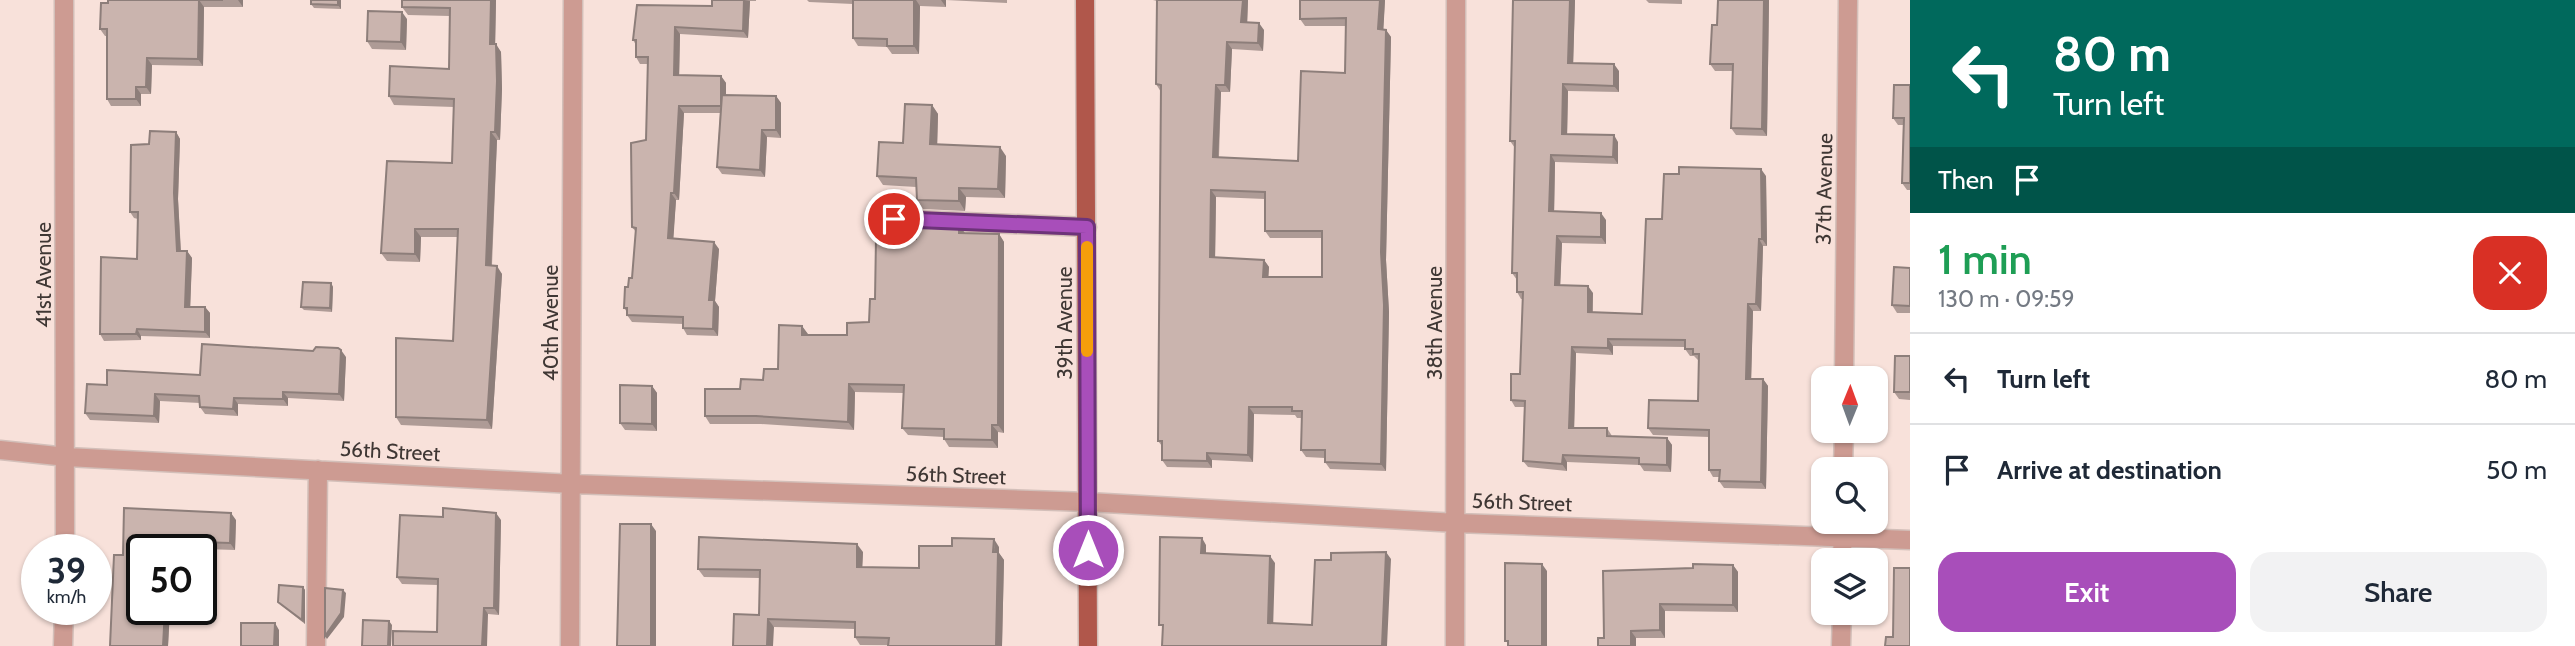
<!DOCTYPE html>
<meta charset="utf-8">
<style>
:root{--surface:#fff;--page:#f2f2f3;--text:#1f2937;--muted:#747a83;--line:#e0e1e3;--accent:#a84eba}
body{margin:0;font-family:Cabin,sans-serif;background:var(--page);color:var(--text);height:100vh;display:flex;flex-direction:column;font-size:26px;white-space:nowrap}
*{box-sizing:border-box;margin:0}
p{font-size:23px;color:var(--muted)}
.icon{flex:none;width:38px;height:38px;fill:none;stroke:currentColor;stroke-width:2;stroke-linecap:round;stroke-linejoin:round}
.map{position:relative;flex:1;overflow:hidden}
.side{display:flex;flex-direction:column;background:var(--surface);width:665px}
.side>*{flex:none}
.top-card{background:#00695c;color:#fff;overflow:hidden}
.needle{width:46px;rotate:1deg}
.fabs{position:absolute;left:1811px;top:366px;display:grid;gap:14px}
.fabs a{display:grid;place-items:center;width:77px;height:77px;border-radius:14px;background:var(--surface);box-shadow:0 2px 5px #0004;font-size:35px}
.speed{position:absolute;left:21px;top:534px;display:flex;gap:14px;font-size:35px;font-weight:700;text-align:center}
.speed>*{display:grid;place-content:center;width:91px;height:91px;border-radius:50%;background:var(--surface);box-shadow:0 2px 5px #0004;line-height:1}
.speed small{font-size:18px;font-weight:400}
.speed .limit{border:4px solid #111;border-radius:10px;background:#fff;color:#111}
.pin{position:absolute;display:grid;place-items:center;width:60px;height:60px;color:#fff;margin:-30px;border:4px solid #fff;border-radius:50%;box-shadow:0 2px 7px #0007}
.me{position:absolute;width:77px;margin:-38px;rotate:0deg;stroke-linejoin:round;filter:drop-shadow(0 0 5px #0008)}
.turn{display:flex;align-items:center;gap:24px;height:147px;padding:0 28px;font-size:32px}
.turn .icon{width:91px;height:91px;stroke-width:2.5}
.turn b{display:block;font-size:49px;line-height:60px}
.then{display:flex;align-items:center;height:66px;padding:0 28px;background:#0003;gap:14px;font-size:26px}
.round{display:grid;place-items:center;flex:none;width:74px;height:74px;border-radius:21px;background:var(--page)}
.overview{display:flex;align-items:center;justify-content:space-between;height:119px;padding:0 28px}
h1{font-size:42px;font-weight:600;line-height:52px;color:#1e9e55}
.cta{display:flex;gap:14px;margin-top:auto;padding:14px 28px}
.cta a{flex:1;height:80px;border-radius:21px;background:var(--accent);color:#fff;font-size:28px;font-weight:600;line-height:80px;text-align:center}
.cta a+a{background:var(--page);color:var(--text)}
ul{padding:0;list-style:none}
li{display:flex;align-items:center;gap:21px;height:91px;padding:0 28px;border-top:2px solid var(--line)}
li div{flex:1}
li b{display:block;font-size:26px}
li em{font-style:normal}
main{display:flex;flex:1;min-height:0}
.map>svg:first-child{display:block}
</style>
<main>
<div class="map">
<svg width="1910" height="646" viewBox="0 0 1910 646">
<rect width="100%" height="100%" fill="#f8e1da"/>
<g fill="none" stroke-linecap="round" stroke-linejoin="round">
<g stroke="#d3bfb9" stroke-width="21">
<path id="minor" d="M64,0L65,550
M894,219L1087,227
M1844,378L1848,0
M0,450L67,457L573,484L1088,502L1457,523L1910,540
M1843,469L1844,430
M1842,560L1843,522
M63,646L64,609
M316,646L318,470
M570,646L573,0
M1455,646L1456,0
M1841,646L1842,612"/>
</g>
<g stroke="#d3bfb9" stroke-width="21">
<path id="major" d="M1085,0L1088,646"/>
</g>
<use href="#minor" stroke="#cd9b92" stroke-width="18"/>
<use href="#major" stroke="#b0574b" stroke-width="18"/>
</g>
<path fill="#ae9b96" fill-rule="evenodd" d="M108,0H243V7H204L203,66L152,65L151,94H141V106H111L107,99V36H105L100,29Z
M311,0H341V9L314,8L311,4Z
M496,0L495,44L501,52L502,89L500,140H497L492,265L502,274L492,429L401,425L396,417L453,341L458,237H421L420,262L387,261L381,253L452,163L454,107L394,105L389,96L449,69L450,16L408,15L402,7Z
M712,0H756V1H750L748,38L680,34L679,75L721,76L726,83V95L776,96L781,103V138L767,137L765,177L722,174L717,167L720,113H684L679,200H676L673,238L719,249L715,301L719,307L718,336L687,335L683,328V324L632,322L627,315V312L624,308L628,287L632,278L636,232L632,227L646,140L648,64H640L636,57V45L633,40L712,6Z
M807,0H1007V3L946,0V7L920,6L919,54H892L887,47L858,46L853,38V4L809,2Z
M1153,0H1248L1247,22L1264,30L1263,51L1232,49L1230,92H1221L1219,157L1298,161L1345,73L1346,26H1305L1300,19L1385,0L1383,30H1386L1391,37L1386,260L1389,312L1386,471L1330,469L1325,462V458L1306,457L1301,450L1302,418H1297L1295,415L1254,414L1253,462L1212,460V468L1167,467L1162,460V446L1158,441L1161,92L1156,84L1157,1ZM1216,197L1265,199V231L1270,238H1322V277H1268L1269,267L1264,260L1215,257Z
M1513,0H1575L1573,63L1619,71V92L1568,91L1567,134L1618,142V164L1555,162L1554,211L1606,220V244L1562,243L1560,285L1593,293V312L1642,314L1662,219L1766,176L1767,246H1763L1761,311H1753L1751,379H1763L1768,386L1766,489L1724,488L1719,481L1720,477H1713L1709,470V437L1653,435L1648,428L1698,401L1699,361L1694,356H1690L1685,349V347L1613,346V355L1576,353L1574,428H1607L1612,436L1667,438L1672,445L1671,472L1644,471L1640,465L1567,462V471L1528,467L1523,461L1524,407H1515L1511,400L1520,374L1523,299H1521L1517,292V280L1512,273L1515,148L1510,141Z
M1646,0H1682V4L1649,3Z
M1718,0H1769L1767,136L1736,135L1731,128L1733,71H1715L1710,64L1717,25Z
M407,19L406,50L372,49L367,41Z
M1910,85V190H1907L1902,183L1903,125H1898L1893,118Z
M932,105L938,114L937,144L1006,156L1005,198L966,197L965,211L923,209L917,200L916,187L883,185L877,176L903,143Z
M176,132L180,139L178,199L181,251H187L192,258L190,307H205L210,313V338L141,336V340L104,341L100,334L137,259L138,219L134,218L130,212L149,144Z
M965,233L999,234L1004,242V433L998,432V448L949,447L944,439V437L908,435L902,428L903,393L855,392L854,430L761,424H710L705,416L740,389L763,380L778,369L802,326L808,335H847L869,322L875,299L916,239Z
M1910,268V313H1897L1892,305Z
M331,283L333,287L332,312L304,310L301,307Z
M1910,356V400L1899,399L1894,392Z
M346,357L344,401L288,398V406L238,404V416L205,414L200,407V403L160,401L159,423L90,420L85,413L107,385Z
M652,386L657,393V431L625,430L620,423Z
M236,520L235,550L174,548V550H142V609H170L168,646H110L123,555Z
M501,520L499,615L488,614L438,585L402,584L397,577Z
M999,547V553L1004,560L1002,646L860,645L855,637V629L774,627L759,615L760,578L704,577L698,569L863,552L862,567L919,568Z
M1733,565L1738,572V612L1665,611V638H1636V646H1598L1693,568Z
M303,587L305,590V624L281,605L278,602Z"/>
<path fill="#8d7e7a" d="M199,0L204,7L203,66L198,59Z
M238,0H243V7Z
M338,0H341V9L338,5Z
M491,0H496L495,52L490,44Z
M744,0L750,1L748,38L743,31Z
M914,0H916L920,6L919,54L914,46Z
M941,0H946V7Z
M1243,0H1248L1247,29L1241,22Z
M1380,0H1385L1383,37L1378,29Z
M1570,0H1575L1573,70L1568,63Z
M1764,0H1769L1767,136L1762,129Z
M402,12L407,19L406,50L401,42Z
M1259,23L1264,30L1263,51L1258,43Z
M675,27L680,34L679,82L674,75Z
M1386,30L1391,37L1386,260L1389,312L1386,471L1381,464V252Z
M1227,42L1232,49L1230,92L1225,85Z
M496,44L501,52L502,89L500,140L495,132Z
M147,58L152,65L151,94L146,87Z
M1614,64L1619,71V92L1614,86Z
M721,76L726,83V113L721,106Z
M1563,84L1568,91L1567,140L1562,134Z
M1216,85L1221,92L1218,164L1213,157Z
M136,87L141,94V106L136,99Z
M776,96L781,103V138L776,130Z
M932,105L938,114L937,153L930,144Z
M679,106L684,113L679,200L674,193Z
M762,130L767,137L765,177L760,170Z
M176,132L180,139L178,199L181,257L177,251L174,193Z
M491,132L497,140L491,273L486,265Z
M1614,135L1618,142V164L1613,157Z
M1000,147L1006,156L1005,198L998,189Z
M1551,155L1555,162L1554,218L1549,211Z
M1761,169L1766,176L1767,246L1762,239Z
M959,188L966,197L965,211L959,201Z
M1211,190L1216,197L1215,264L1210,257Z
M671,193L676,200L673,245L668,238Z
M1601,213L1606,220V244L1601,237Z
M959,225L965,233H959Z
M415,229L421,237L420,262L415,254Z
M999,234L1004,242V433L998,425Z
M1557,236L1562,243L1560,292L1555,285Z
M1759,239L1763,246L1761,311L1756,304Z
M714,242L719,249L715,301L719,307L718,336L713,329L709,300Z
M187,251L192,258L190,314L185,307Z
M1264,260L1269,267L1268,284L1263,277Z
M497,266L502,274L492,429L487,420Z
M331,283L333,287L332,312L330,308Z
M1588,286L1593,293L1592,318L1588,312Z
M1748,304L1753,311L1751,386L1746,379Z
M205,307L210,313V338L205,332Z
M802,326L808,334V343L802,335Z
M137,329L141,336V340L136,334Z
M1608,339L1613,346V355L1608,348Z
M1572,347L1576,353L1574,434L1569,428Z
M341,350L346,357L344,401L339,394Z
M1763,379L1768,386L1766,489L1761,482Z
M849,384L855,392L854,430L848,422Z
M652,386L657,393V431L652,424Z
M283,392L288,398V406L283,399Z
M155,394L160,401L159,423L154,416Z
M234,398L238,404V416L233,409Z
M1249,407L1254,414L1253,462L1248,455Z
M992,425L998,432V448L992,440Z
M1667,438L1672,445L1671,472L1667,465Z
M1207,453L1212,460V468L1207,461Z
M1563,455L1567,462V471L1562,464Z
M231,513L236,520L235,550L230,543Z
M496,513L501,520L499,615L494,608Z
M651,524L656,531V646H651Z
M1202,538L1206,545V560L1201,553Z
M994,539L999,547V553L1004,560L1002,646H996Z
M169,541L174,548V550H169Z
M857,544L863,552L862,575L857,567Z
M1386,552L1391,559L1387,646H1382Z
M1270,556L1275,563L1273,630L1268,623Z
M1542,564L1547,571V646H1542Z
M1733,565L1738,572V612L1733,605Z
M303,587L305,590V624L302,620Z
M343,590L346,593L344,617L327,639L325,636Z
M1660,604L1665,611V638L1660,630Z
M484,608L488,614L487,646H482Z
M165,609H170L168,646H163Z
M768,619L774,627L773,646H767Z
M389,621L392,625L391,646H388Z
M275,623L279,630V646H274Z
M1631,631L1636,638V646H1631Z"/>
<path fill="#cab4ae" stroke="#8d7e7a" stroke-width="2" fill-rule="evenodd" d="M108,0H223H199L198,59L147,58L146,87H136V99H107V29H100L101,3H108Z
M311,0H338V5L311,4Z
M402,0H491L490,44H496L497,81L495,132H491L486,265L497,266L487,420L396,417V338L453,341L458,229H415V254L381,253L387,161L452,163L454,99L389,96L390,66L449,69L450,8L402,7Z
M712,0H744L743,31L675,27L674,75L721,76V106H679L674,193H671L668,238L714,242L709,300H714L713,329L683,328V317L627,315V308H624L625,287H628L629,278H632L636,228L632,227L631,143L646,140L648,57H636V40H633L637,5L712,6Z
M853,0H914V46H887V39L853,38Z
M1157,0H1243L1241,22L1259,23L1258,43L1227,42L1225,85H1216L1213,157L1298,161L1301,71L1345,73L1346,18L1300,19V0H1380L1378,29L1386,30L1381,252L1384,305L1381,464L1325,462V450H1301L1302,411H1292V407H1249L1248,455L1207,453V461L1162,460V441H1158L1161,85L1156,84ZM1211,190L1265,192V231H1322V277H1263L1264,260L1210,257Z
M1513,0H1570L1568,63L1614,64V86L1563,84L1562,134L1614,135L1613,157L1551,155L1549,211L1601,213V237L1557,236L1555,285L1588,286V312L1642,314L1646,219H1662L1664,174H1679V167L1761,169L1762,239H1759L1756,304H1748L1746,379H1763L1761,482L1719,481L1720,470H1709V430L1648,428L1649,400L1698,401L1699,354H1693V349H1685V340L1608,339V348L1572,347L1569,428H1607V436L1667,438V465L1639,464V458L1563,455L1562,464L1523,461L1525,401L1511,400V374H1520L1523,292H1517V273H1512L1515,141H1510Z
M1718,0H1764L1762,129L1731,128L1733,64H1710L1712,25H1717Z
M368,11L402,12L401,42L367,41Z
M1894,85H1910V183H1902L1904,118H1893Z
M722,95L776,96V130H762L760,170L717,167Z
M905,104L932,105L930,144L1000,147L998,189L959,188V201L917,200L916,178L877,176L879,142L903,143Z
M150,131L176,132L174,193L177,251H187L185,307H205V332L137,329L136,334H100L101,257L137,259L138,212H130L131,145L149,144Z
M917,224L959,225V233L999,234L998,425H992V440L944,439V429L902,428L904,385L849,384L848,422L756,416H705V389H740L741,379L763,380L764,369H778L779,325L802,326V335H847V323L869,322L870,299H875L876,238L916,239Z
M1894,267L1910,268V306L1892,305Z
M303,282L331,283L330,308L301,307Z
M202,344L313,351L316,347L338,348L341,350L339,394L283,392V399L234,398L233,409L200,407L199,396L155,394L154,416L85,413L87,384L107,385V370L200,375Z
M1895,356H1910V392H1894Z
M620,385L652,386V424L620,423Z
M124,508L231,513L230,543L169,541V550H142V609H165L163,646H110L114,555H123Z
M443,508L496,513L494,608H484L482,646H393V631L437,632L438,579L397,577L400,515L443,517Z
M620,524H651V646H617Z
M699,537L857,544V567L919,568V546H952V538L994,539L993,552H998L996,646H888L889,638L855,637V622L768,619L767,646H733L734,614L759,615L760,570L698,569Z
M1160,537L1202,538L1201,553L1270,556L1268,623L1312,625L1315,560H1331V553L1386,552L1382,646H1162L1163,625H1159Z
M1505,563L1542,564V646H1508V641H1505Z
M1693,564L1733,565V605L1660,604V630L1631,631V646H1598V638H1604L1603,571L1693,568Z
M1894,568H1910V646H1885L1886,637H1893Z
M279,585L303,587L302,620L278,602Z
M325,588L343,590L341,613L325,636Z
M363,620L389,621L388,646H362Z
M241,623H275L274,646H241Z"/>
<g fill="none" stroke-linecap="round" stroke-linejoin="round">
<g stroke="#6d3379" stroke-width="18">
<path id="route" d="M894,219L1087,227L1088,550"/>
</g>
<use href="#route" stroke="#a84eba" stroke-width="12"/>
<path stroke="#f59e0b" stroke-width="12" d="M1087,247V351"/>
</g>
<g text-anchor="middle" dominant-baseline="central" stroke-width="5" stroke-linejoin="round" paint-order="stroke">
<g font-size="21" fill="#3f3734" stroke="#f8e1da">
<text transform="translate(1824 189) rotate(-89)">37th Avenue</text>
<text transform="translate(43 275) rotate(-90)">41st Avenue</text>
<text transform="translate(550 323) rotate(-90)">40th Avenue</text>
<text transform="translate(1064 323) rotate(-90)">39th Avenue</text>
<text transform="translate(1434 323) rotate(-90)">38th Avenue</text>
<text transform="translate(390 451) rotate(3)">56th Street</text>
<text transform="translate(956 475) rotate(2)">56th Street</text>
<text transform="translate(1522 502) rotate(2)">56th Street</text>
</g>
</g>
</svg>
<div class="fabs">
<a><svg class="needle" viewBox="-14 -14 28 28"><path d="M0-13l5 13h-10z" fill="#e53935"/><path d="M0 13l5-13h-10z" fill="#747a83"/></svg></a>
<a><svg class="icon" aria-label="search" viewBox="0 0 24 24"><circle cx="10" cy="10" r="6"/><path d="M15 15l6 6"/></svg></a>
<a><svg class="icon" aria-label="layers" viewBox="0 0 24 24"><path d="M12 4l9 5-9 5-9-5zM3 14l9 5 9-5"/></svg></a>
</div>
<div class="speed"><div>39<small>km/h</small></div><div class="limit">50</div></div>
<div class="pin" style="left:894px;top:219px;background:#d93025"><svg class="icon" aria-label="arrive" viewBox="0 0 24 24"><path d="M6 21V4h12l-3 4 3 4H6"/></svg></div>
<svg class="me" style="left:1088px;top:550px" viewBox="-20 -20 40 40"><circle r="17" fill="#a84eba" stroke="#fff" stroke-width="3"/><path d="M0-11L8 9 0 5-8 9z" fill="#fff"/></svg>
</div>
<section class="side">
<div class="top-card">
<div class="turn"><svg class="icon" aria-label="left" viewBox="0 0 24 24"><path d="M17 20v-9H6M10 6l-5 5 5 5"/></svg><div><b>80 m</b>Turn left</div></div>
<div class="then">Then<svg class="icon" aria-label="arrive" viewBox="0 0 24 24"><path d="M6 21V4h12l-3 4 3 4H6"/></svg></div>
</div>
<div class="overview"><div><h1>1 min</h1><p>130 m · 09:59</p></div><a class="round" style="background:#d93025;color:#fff"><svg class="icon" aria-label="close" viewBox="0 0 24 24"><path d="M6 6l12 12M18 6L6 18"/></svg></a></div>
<ul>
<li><svg class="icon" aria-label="left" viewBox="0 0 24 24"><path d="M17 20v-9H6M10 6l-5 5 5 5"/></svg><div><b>Turn left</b></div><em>80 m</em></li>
<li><svg class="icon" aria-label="arrive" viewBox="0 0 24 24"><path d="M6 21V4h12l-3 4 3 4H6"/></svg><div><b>Arrive at destination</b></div><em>50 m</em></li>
</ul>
<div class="cta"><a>Exit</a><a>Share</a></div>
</section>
</main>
